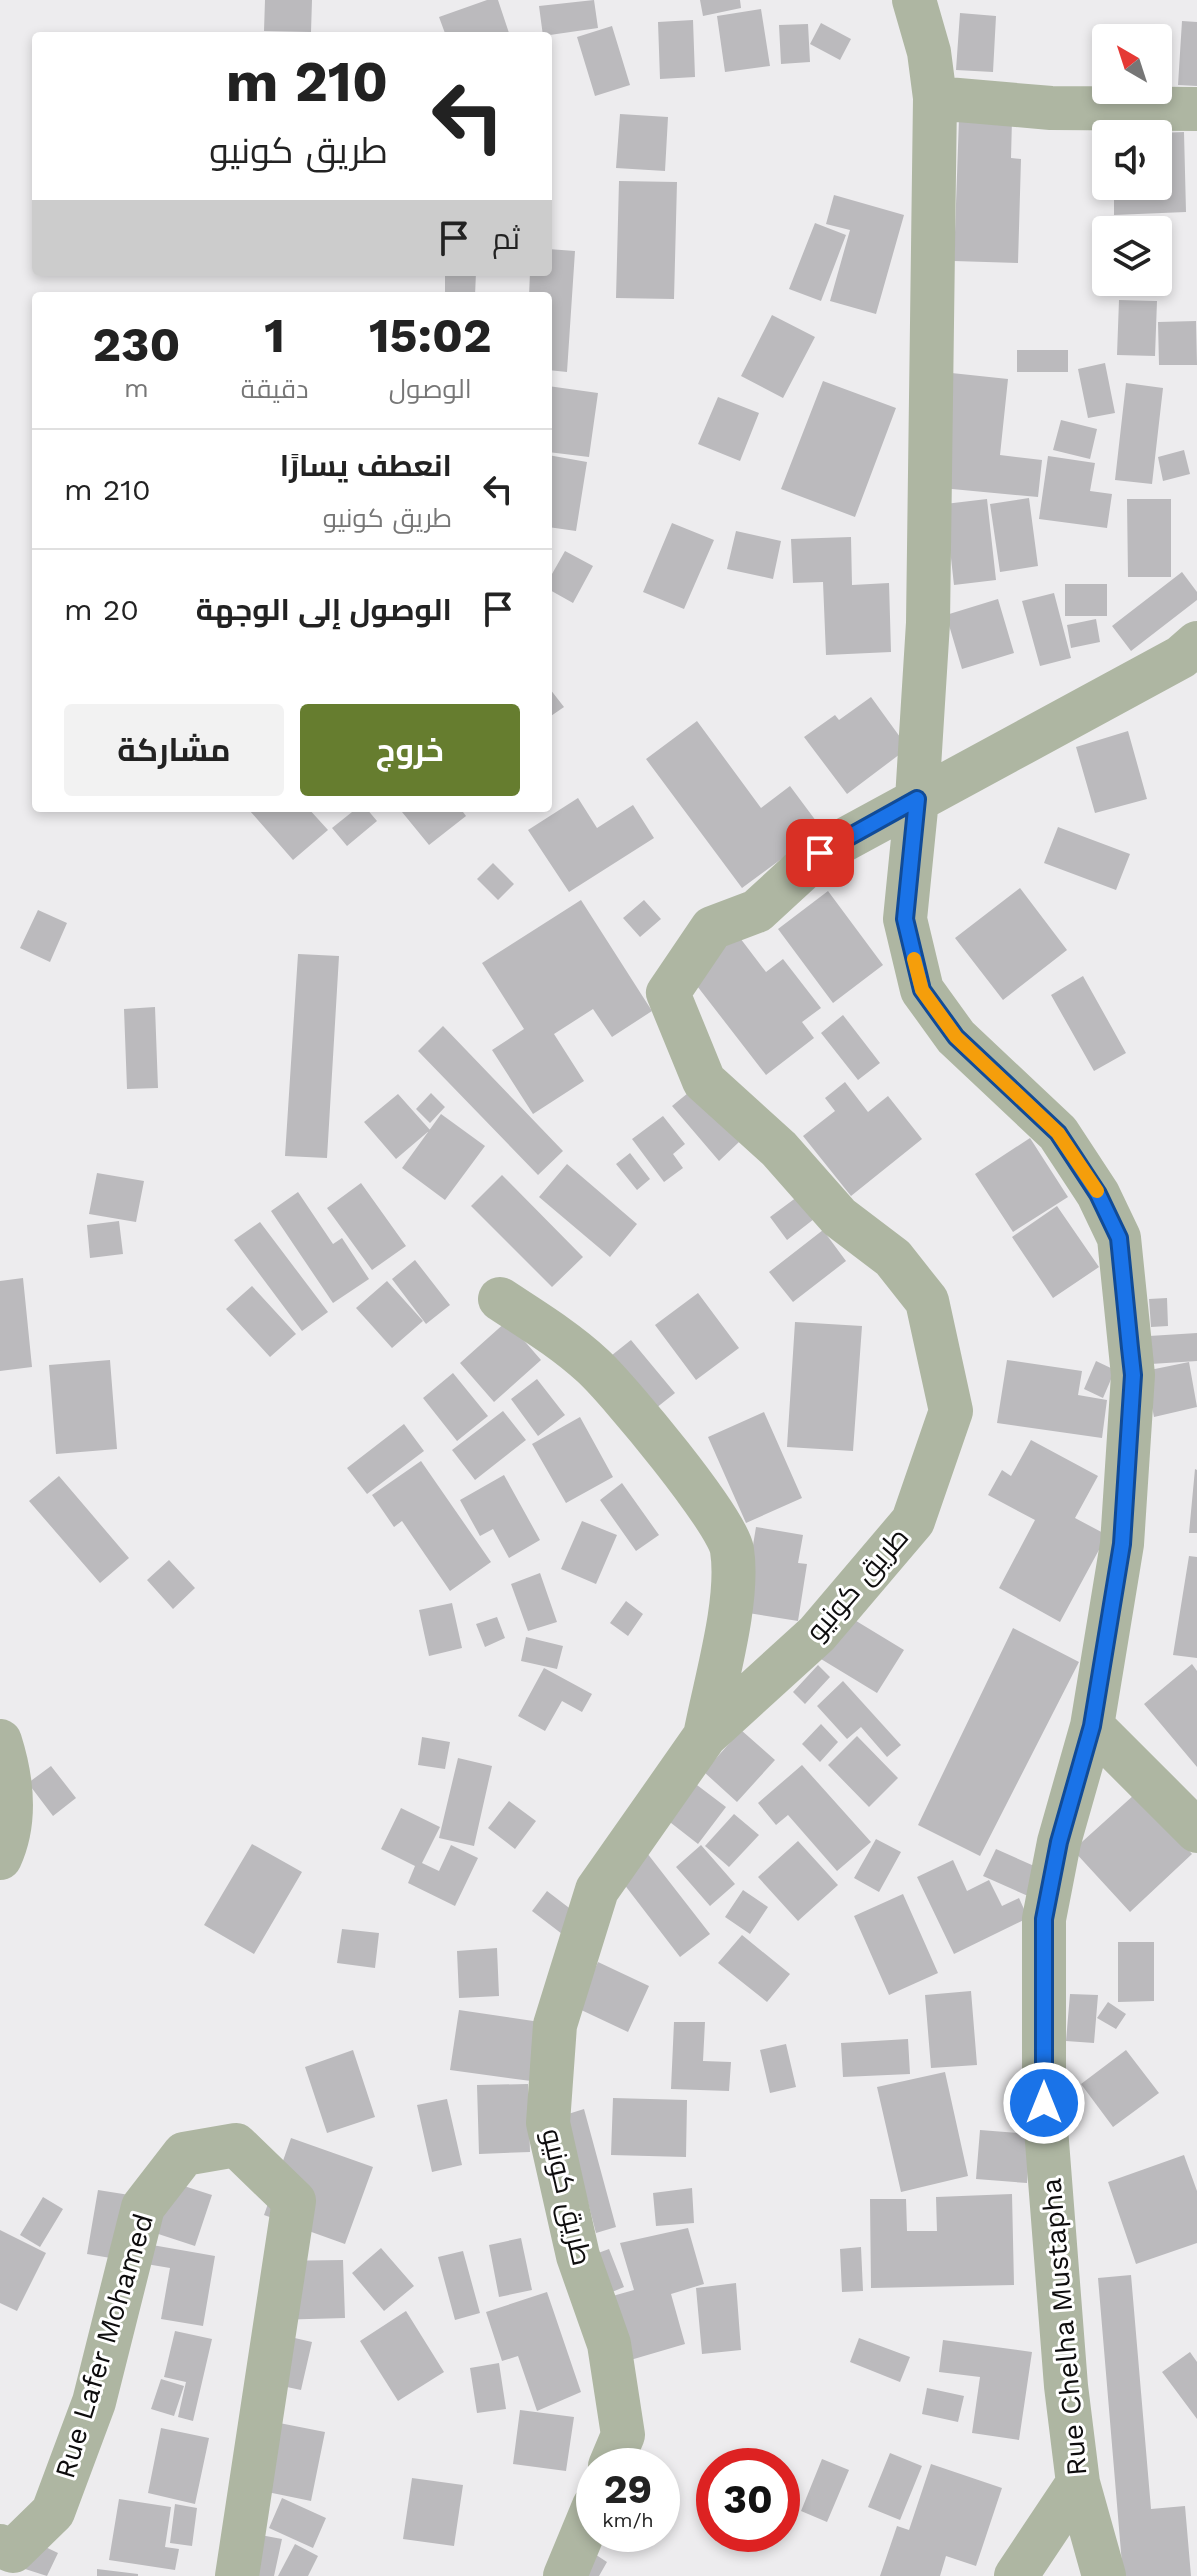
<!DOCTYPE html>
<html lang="ar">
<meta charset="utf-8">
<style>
:root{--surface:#fff;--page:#f2f2f2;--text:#222;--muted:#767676;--line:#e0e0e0;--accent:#667d2f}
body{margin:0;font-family:"Work Sans",Cairo,sans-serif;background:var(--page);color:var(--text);direction:rtl;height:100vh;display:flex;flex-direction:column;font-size:30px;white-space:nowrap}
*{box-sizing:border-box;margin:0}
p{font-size:26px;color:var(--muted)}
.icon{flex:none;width:44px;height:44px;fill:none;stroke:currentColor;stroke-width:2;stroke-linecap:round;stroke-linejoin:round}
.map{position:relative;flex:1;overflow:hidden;direction:ltr}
.details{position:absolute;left:32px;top:292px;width:520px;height:520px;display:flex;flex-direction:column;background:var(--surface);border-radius:8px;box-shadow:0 4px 12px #0003;direction:rtl}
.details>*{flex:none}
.banner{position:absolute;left:32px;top:32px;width:520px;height:244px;border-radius:8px;box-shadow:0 4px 12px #0003;direction:rtl;background:#fff;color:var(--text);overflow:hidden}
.needle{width:52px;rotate:321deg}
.tools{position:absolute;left:1092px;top:24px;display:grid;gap:16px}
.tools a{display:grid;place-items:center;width:80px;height:80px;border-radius:8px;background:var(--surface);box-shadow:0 4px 12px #0003;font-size:40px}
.speed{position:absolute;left:576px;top:2448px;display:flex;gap:16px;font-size:40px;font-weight:700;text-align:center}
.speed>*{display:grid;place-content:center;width:104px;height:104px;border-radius:50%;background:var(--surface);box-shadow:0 4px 12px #0003;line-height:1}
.speed small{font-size:20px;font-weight:400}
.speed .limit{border:12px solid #d22;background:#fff;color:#111}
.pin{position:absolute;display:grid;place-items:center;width:68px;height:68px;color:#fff;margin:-34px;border-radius:16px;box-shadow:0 4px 12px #0006}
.me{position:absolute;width:88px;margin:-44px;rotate:0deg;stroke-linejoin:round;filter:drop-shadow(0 0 6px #0008)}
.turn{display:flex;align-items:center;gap:28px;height:168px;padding:0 32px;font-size:36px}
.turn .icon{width:104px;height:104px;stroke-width:2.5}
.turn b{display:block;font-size:56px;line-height:68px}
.then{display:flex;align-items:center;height:76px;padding:0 32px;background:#0003;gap:16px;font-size:30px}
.eta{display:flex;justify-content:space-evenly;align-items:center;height:136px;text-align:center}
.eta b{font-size:48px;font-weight:700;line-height:56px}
.button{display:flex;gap:16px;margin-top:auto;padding:16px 32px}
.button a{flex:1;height:92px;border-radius:8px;background:var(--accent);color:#fff;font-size:32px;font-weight:700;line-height:92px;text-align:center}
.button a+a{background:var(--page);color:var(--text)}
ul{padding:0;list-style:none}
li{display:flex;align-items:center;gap:24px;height:120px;padding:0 32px;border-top:2px solid var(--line)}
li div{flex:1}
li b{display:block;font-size:30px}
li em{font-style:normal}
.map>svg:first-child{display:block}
</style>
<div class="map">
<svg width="1197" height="2576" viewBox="0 0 1197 2576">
<rect width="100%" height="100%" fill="#edecee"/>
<path fill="#bbbabd" d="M265,0H312L311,32L264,31Z
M487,0H498L510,36H446L439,17Z
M594,0L598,28L543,36L539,6Z
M700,0H740L741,8L703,16Z
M761,9L770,66L725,72L717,16Z
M960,13L996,16L993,72L956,70Z
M693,20L695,77L660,79L658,22Z
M1182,21L1197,22V86L1178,85Z
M821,23L851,39L840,60L810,44Z
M808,24L810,62L781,64L779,25Z
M612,26L630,85L595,96L577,37Z
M620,114L668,117L665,171L616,168Z
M959,118L1012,119L1011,158L1021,159L1018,263L954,261Z
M1184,132L1186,212L1114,215V186H1158V133Z
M1096,135H1106V178H1097Z
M619,181L677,182L674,299L616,298Z
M834,195L904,215L876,314L830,301L850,230L826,224Z
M815,223L846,235L821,301L789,289Z
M548,249L575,251L567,372L548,370V296H529L530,272H548Z
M445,272H476L475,296H445Z
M1119,300L1157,301L1155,356L1117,355Z
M772,315L815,337L783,398L741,376Z
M1196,321L1197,365H1159L1158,322Z
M1017,350H1068V372H1017Z
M1105,363L1115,413L1088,418L1078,369Z
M942,372L1008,379L1000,455L1042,460L1038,497L931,487Z
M823,381L896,408L855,517L781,489Z
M1126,383L1163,388L1152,484L1115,480Z
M548,386L598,393L589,457L548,452Z
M718,397L759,413L740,461L698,444Z
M1061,420L1097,429L1090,459L1053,450Z
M1184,450L1190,474L1163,481L1158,457Z
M548,455L587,462L576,531L548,527Z
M1048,456L1095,463L1090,491L1112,494L1107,528L1039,519Z
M1029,498L1038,566L1000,572L990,504Z
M987,499L996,580L954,585L945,504Z
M1127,499H1171V577H1128Z
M672,523L714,540L684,609L643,592Z
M736,531L781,541L773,579L727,569Z
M851,537L852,585L889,583L891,652L826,655L823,582L793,583L791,539Z
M565,551L593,566L573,603L548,589V581Z
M1182,572L1197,592V600L1131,651L1112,626Z
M1065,584H1107V616H1065Z
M1054,593L1071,658L1040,666L1022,601Z
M998,599L1014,653L962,669L946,615Z
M1096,619L1100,642L1071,648L1067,625Z
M550,689L564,707L548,718V690Z
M871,697L908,748L847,794L804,737L835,715L839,720Z
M697,721L761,808L790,786L822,829L742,888L646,759Z
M1128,731L1147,799L1095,813L1076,747Z
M578,798L597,828L633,805L654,838L569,892L528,830Z
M253,808H308L328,830L293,860L250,811Z
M357,808H366L377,821L347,846L332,828Z
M407,808H460L466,816L429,845L402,812Z
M1058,827L1130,854L1116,890L1044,863Z
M493,863L514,884L498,900L477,879Z
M1020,888L1067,950L1003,1000L955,938Z
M828,891L883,965L833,1003L778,929Z
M581,900L652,1011L612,1037L593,1009L554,1034L584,1081L533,1114L492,1050L524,1029L482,963Z
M644,900L661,919L640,937L623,918Z
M38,910L67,923L50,962L20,948Z
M737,934L766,972L783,959L821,1008L802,1022L814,1038L766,1075L687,973Z
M298,954L339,956L327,1158L285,1156Z
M1083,976L1126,1053L1094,1071L1051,995Z
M155,1007L158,1088L127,1089L124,1009Z
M843,1015L880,1063L858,1080L821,1033Z
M443,1026L563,1151L538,1175L418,1051Z
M845,1082L868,1112L888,1096L922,1139L851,1196L803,1136L835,1111L825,1098Z
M693,1089L739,1142L719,1161L672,1106Z
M431,1093L445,1107L430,1123L416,1109Z
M398,1094L430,1130L396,1159L364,1122Z
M441,1114L485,1146L445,1200L402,1168Z
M663,1116L685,1144L673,1154L683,1168L664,1182L632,1139Z
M1030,1138L1068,1197L1013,1232L975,1174Z
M630,1153L650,1179L637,1190L616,1164Z
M567,1164L637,1224L610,1257L539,1197Z
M97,1173L144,1181L136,1222L89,1214Z
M502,1175L583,1257L552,1287L471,1206Z
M361,1183L406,1246L372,1270L327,1208Z
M298,1192L333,1244L342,1238L369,1279L333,1303L271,1211Z
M797,1197L814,1219L787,1240L770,1217Z
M1057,1206L1099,1267L1053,1298L1012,1237Z
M119,1221L123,1254L90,1258L87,1225Z
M260,1222L328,1312L302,1331L234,1240Z
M823,1230L846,1261L793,1302L769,1272Z
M415,1260L450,1305L426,1324L392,1279Z
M23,1278L32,1367L0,1371V1281Z
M387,1281L423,1321L392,1348L356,1308Z
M252,1286L296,1334L270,1357L226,1309Z
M698,1293L739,1348L696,1380L655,1325Z
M1167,1298L1168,1326L1151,1327L1149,1299Z
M507,1321L541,1360L494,1402L460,1363Z
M795,1322L862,1326L853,1451L787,1447Z
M1197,1333V1361L1151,1364L1149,1336Z
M631,1340L675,1393L646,1416L602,1363Z
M110,1360L117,1449L56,1454L49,1365Z
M1007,1360L1082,1371L1078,1395L1107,1400L1102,1438L997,1423Z
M1096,1361L1115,1370L1103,1398L1084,1389Z
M1189,1362L1197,1407L1154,1417L1145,1371Z
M453,1373L488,1416L457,1441L423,1398Z
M537,1379L565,1415L538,1436L511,1399Z
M503,1411L526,1440L475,1480L452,1450Z
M764,1412L802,1498L746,1523L708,1437Z
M580,1417L613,1477L566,1503L532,1444Z
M404,1424L424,1451L367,1494L347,1468Z
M1031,1440L1098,1476L1075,1518L1107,1535L1060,1622L999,1588L1035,1520L988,1495L1002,1470L1011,1476Z
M421,1461L491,1562L450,1591L402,1521L394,1527L372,1495Z
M1195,1469L1197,1470V1533H1189Z
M504,1475L540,1540L509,1558L493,1529L480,1536L460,1500Z
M59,1476L129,1558L100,1583L29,1501Z
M622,1483L659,1535L636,1551L600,1500Z
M582,1521L617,1535L596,1584L561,1569Z
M756,1527L803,1535L798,1563L807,1564L798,1621L742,1612Z
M1189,1556L1197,1557V1658L1173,1655Z
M169,1560L195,1588L173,1609L147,1580Z
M540,1573L557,1622L528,1631L511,1584Z
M626,1601L643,1614L628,1636L610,1623Z
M452,1603L462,1648L429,1656L419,1610Z
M848,1616L904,1650L877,1693L821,1659Z
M497,1617L505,1638L485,1647L476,1624Z
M1013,1628L1079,1662L980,1856L918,1825Z
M526,1637L563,1646L557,1669L521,1661Z
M1192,1664L1197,1671V1767L1144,1704Z
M818,1665L830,1677L805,1704L793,1692Z
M544,1668L592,1694L582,1712L562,1701L545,1731L518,1716Z
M843,1681L901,1745L887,1757L861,1727L847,1739L817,1706Z
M821,1724L838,1742L820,1762L802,1744Z
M741,1730L775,1760L737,1802L704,1772Z
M857,1736L898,1778L869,1807L828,1765Z
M422,1737L450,1742L445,1769L418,1765Z
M458,1758L492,1766L474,1846L439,1838Z
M802,1765L871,1842L837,1871L788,1815L776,1825L758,1803Z
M51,1766L76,1798L53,1816L28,1783Z
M693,1782L726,1807L698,1844L666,1819Z
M1145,1785L1179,1839L1192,1854L1130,1912L1073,1850Z
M509,1801L536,1821L515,1849L488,1828Z
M401,1808L440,1827L422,1863L439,1871L451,1845L478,1858L455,1906L408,1883L415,1866L381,1849Z
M734,1814L759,1835L729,1867L705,1846Z
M876,1839L901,1852L879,1892L854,1878Z
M798,1841L838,1885L798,1921L758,1877Z
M252,1844L302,1872L254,1954L204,1925Z
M701,1845L735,1884L710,1906L676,1867Z
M996,1849L1041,1869L1028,1896L983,1876Z
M647,1853L710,1934L680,1957L617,1875Z
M953,1860L967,1891L989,1880L1002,1906L1019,1898L1028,1918L954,1954L917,1877Z
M743,1890L768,1907L750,1934L725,1917Z
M547,1891L581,1917L566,1937L532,1911Z
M903,1894L938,1973L889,1995L854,1916Z
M342,1929L379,1933L375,1968L337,1963Z
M742,1935L790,1974L767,2002L718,1963Z
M1118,1942H1154V2001L1118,2002Z
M497,1948L499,1996L459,1998L457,1951Z
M598,1962L649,1986L628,2032L577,2008Z
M971,1991L977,2065L931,2068L925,1995Z
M1070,1994L1098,1995L1094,2043L1066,2041Z
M1108,2002L1126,2014L1116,2029L1097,2018Z
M459,2010L540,2022L531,2081L450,2070Z
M674,2022H705L703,2061L731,2062L729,2091L671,2089Z
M908,2039L910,2074L843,2077L841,2043Z
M786,2044L796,2087L770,2093L760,2050Z
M353,2050L375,2117L327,2133L305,2067Z
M1126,2050L1159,2093L1113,2127L1081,2084Z
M945,2072L968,2176L901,2192L877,2087Z
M528,2084L530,2152L479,2154L477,2085Z
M613,2098L687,2100L686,2157L611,2155Z
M447,2099L462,2165L432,2172L417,2105Z
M584,2109L616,2227L596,2233L565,2115Z
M980,2130L1031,2134L1027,2183L976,2179Z
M291,2138L373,2167L345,2244L264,2215Z
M1184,2155L1197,2191V2243L1136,2264L1108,2182Z
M156,2177L212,2195L195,2246L140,2228Z
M692,2188L694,2223L656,2226L653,2193Z
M98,2190L142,2197L135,2242L215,2256L203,2326L161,2319L170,2268L87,2254Z
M1012,2194L1014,2285L871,2288L870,2199H906L907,2231H937L936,2197Z
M43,2197L63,2209L40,2247L20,2235Z
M688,2228L704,2284L671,2294L685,2344L627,2361L609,2297L634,2290L620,2243Z
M0,2230L46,2253L17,2311L0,2303Z
M521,2238L532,2290L499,2297L489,2245Z
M861,2247L863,2291L842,2292L840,2249Z
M381,2248L414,2286L384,2311L352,2273Z
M609,2249L624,2287L605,2295L590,2256Z
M463,2251L480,2313L455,2320L438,2257Z
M343,2260L345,2318L273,2320L271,2261Z
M1131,2275L1151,2509L1185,2506L1191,2576H1123L1098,2278Z
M736,2283L741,2350L702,2354L696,2288Z
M547,2292L581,2392L537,2411L518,2356L502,2361L486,2312Z
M406,2311L444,2372L398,2401L360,2341Z
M260,2330L312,2342L301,2390L249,2379Z
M175,2331L212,2339L193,2421L178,2417L186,2382L164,2377Z
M859,2338L910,2357L900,2382L850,2362Z
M943,2340L1032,2352L1019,2440L972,2433L980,2377L939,2372Z
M1190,2352L1197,2362V2419L1162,2372Z
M499,2363L506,2409L477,2413L470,2368Z
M161,2379L184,2386L174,2416L151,2409Z
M927,2388L964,2396L958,2422L922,2414Z
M520,2410L574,2417L566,2471L513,2464Z
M254,2418L325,2432L311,2501L239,2486Z
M161,2428L209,2438L195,2504L148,2493Z
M890,2453L922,2466L900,2520L868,2507Z
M822,2459L849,2470L827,2522L801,2511Z
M931,2464L1002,2488L976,2566L946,2556L940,2576H880L897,2526L909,2530Z
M412,2478L463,2485L454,2546L403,2539Z
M282,2498L326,2518L313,2548L269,2528Z
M119,2499L171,2507L165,2547L179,2549L175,2570L109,2560Z
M175,2504L197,2508L192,2546L170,2543Z
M255,2534L282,2539L274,2576H246Z
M35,2542L58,2553L47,2576L22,2568Z
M295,2544L318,2556L308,2576H278Z
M587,2549L607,2562L599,2576H570Z
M97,2569L138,2574V2576H97Z"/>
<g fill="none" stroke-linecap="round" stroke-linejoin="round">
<path stroke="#aeb6a2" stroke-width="44" d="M914,0L929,52L935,98L928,623L917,799L905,919L922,990L956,1037L1058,1133L1098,1194L1119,1238L1133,1375L1122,1544L1092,1726L1059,1842L1044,1919V2103L1066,2386L1078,2483L1104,2576
M935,98L1051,108L1197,109
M500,1299C532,1320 565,1340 593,1366C619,1390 728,1521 732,1550C740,1601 715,1683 705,1736
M1092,1726L1197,1831
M0,1741C12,1779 17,1821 0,1858
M610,2466L623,2435L609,2344L578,2256L548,2123L555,2025L597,1890L705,1736L817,1634L913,1521L951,1411L927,1301L893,1258L839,1217L779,1149L704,1081L668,993L712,928L757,911L820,853L1181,657L1197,643
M0,2546L13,2551L53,2512L94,2402L143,2207L184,2154L236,2145L294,2201L237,2576
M565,2576L594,2506
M1016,2576L1078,2483"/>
</g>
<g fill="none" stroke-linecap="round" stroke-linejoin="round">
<g stroke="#114b97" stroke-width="20">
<path id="route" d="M820,853L917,799L905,919L922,990L956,1037L1058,1133L1098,1194L1119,1238L1130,1348L1133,1375L1122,1544L1092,1726L1059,1842L1044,1919V2103"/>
</g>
<use href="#route" stroke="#1a73e8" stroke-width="14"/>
<path stroke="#f59e0b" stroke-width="14" d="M914,959L922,990L956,1037L1058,1133L1097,1191"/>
</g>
<g text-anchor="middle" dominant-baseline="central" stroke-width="6" stroke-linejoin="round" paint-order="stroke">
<g font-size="28" fill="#0e0d0e" stroke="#fff">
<text transform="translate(857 1584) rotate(-49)">طريق كونيو</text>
<text transform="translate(567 2197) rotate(77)">طريق كونيو</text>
<text transform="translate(1064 2327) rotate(-95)">Rue Chelha Mustapha</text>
<text transform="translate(104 2346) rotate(-73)">Rue Lafer Mohamed</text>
</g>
</g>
</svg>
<div class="tools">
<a><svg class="needle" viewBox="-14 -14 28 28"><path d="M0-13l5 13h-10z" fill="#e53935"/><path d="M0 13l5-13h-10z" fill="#767676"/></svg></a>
<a><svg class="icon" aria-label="sound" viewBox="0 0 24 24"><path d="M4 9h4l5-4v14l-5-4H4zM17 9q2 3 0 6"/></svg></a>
<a><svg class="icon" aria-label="layers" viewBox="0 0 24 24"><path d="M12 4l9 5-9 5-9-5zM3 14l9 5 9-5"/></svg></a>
</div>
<div class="speed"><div>29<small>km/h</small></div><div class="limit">30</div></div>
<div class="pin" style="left:820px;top:853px;background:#d93025"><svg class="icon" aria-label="arrive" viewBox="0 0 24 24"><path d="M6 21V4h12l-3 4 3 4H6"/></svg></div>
<svg class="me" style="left:1044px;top:2103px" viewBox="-20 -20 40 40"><circle r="17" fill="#1a73e8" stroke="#fff" stroke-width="3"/><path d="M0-11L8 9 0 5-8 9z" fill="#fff"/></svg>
<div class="banner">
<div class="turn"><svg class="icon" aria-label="left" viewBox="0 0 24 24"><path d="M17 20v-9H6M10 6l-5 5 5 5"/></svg><div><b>210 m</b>طريق كونيو</div></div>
<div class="then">ثم<svg class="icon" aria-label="arrive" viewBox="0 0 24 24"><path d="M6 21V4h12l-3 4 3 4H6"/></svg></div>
</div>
<section class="details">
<div class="eta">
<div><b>15:02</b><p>الوصول</p></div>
<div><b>1</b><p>دقيقة</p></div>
<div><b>230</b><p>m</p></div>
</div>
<ul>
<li><svg class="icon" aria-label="left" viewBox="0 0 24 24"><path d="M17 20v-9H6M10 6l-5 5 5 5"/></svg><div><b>انعطف يسارًا</b><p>طريق كونيو</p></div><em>210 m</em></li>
<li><svg class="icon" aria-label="arrive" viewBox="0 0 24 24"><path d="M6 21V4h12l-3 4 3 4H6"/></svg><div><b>الوصول إلى الوجهة</b></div><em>20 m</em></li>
</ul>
<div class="button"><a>خروج</a><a>مشاركة</a></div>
</section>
</div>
